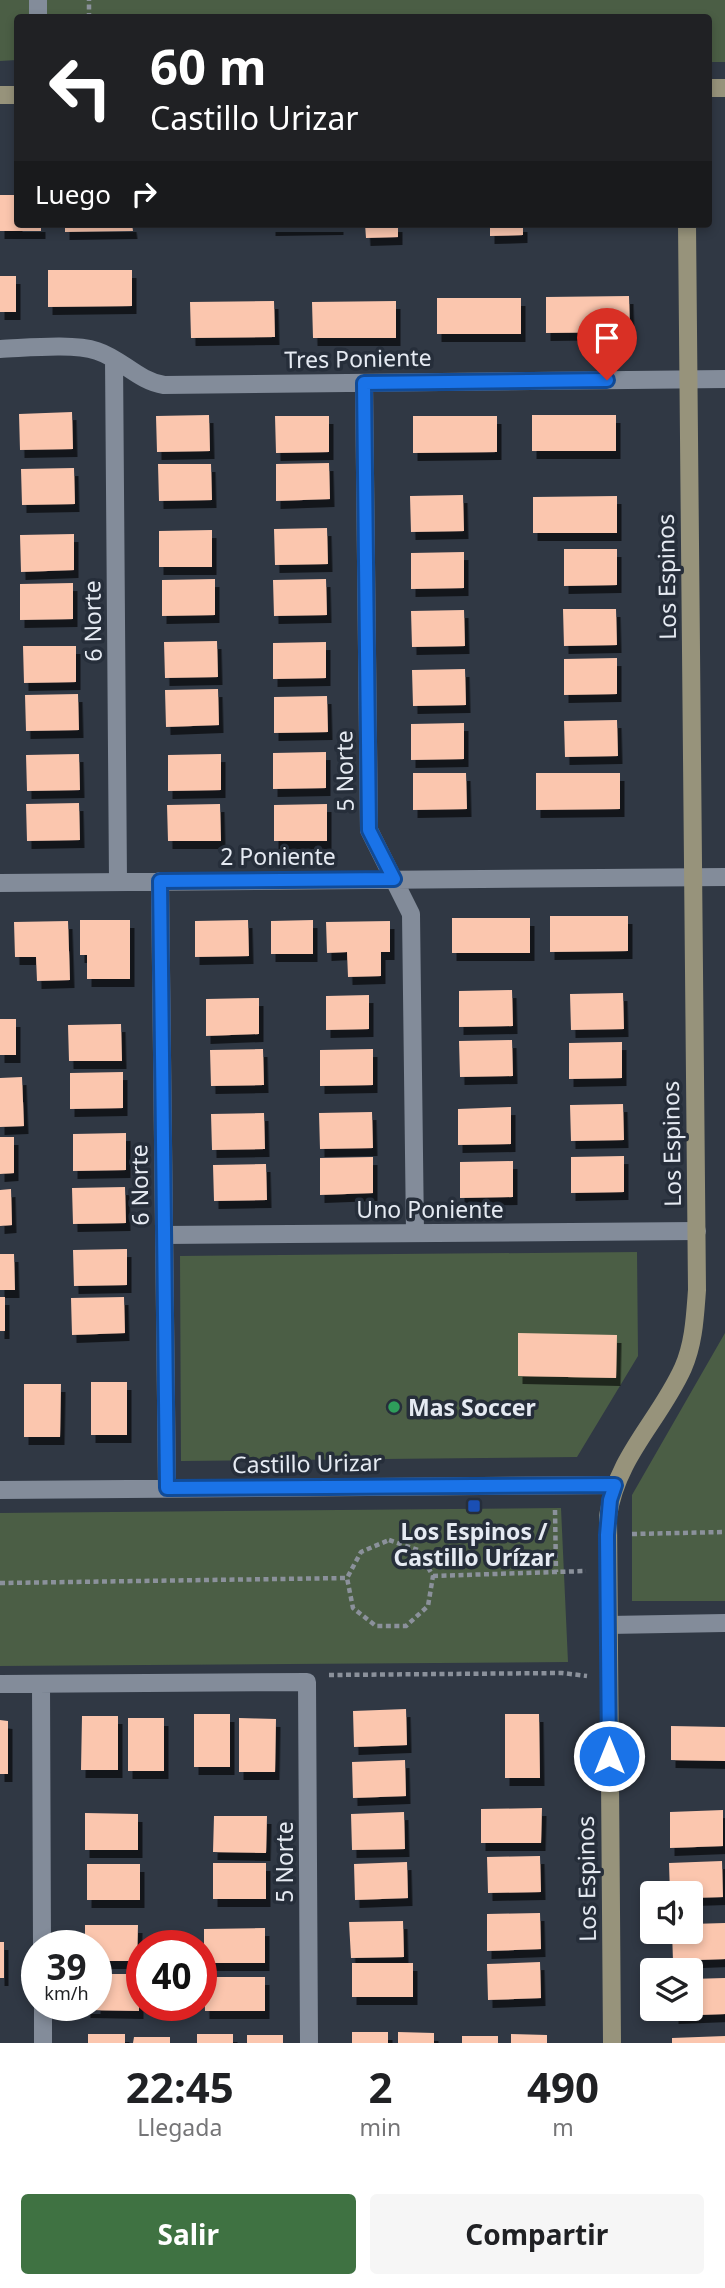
<!DOCTYPE html>
<html lang="es">
<meta charset="utf-8">
<style>
:root{--surface:#fff;--page:#f6f6f6;--text:#202124;--muted:#757577;--accent:#3f7242}
body{margin:0;font-family:"Noto Sans",sans-serif;background:var(--page);color:var(--text);height:100vh;display:flex;flex-direction:column;font-size:26px;white-space:nowrap}
*{box-sizing:border-box;margin:0}
p{font-size:23px;color:var(--muted)}
.icon{flex:none;width:38px;height:38px;fill:none;stroke:currentColor;stroke-width:2;stroke-linecap:round;stroke-linejoin:round}
.map{position:relative;height:2043px;overflow:hidden}
.details{display:flex;flex-direction:column;background:var(--surface);flex:1}
.details>*{flex:none}
.guide{position:absolute;left:14px;top:14px;width:698px;height:214px;border-radius:7px;box-shadow:0 4px 10px #0003;background:#202124;color:#fff;overflow:hidden}
.tools{position:absolute;left:640px;top:1881px;display:grid;gap:14px}
.tools a{display:grid;place-items:center;width:63px;height:63px;border-radius:7px;background:var(--surface);box-shadow:0 4px 10px #0003;font-size:35px}
.speed{position:absolute;left:21px;top:1930px;display:flex;gap:14px;font-size:35px;font-weight:700;text-align:center}
.speed>*{display:grid;place-content:center;width:91px;height:91px;border-radius:50%;background:var(--surface);box-shadow:0 4px 10px #0003;line-height:1}
.speed small{font-size:18px;font-weight:400}
.speed .limit{border:10px solid #d22;background:#fff;color:#111}
.pin{position:absolute;display:grid;place-items:center;width:60px;height:60px;color:#fff;margin:-72px -30px;border-radius:50% 50% 50% 0;rotate:-45deg;box-shadow:0 0 7px #0007}
.pin .icon{rotate:45deg}
.me{position:absolute;width:77px;margin:-38px;rotate:0deg;stroke-linejoin:round;filter:drop-shadow(0 0 5px #0008)}
.turn{display:flex;align-items:center;gap:24px;height:147px;padding:0 21px;font-size:32px}
.turn .icon{width:91px;height:91px;stroke-width:2.5}
.turn b{display:block;font-size:49px;line-height:60px}
.then{display:flex;align-items:center;height:66px;padding:0 21px;background:#0003;gap:14px;font-size:26px}
.eta{display:flex;justify-content:space-evenly;align-items:center;height:119px;text-align:center}
.eta b{font-size:42px;font-weight:700;line-height:49px}
.action{display:flex;gap:14px;margin-top:auto;padding:14px 21px}
.action a{flex:1;height:80px;border-radius:7px;background:var(--accent);color:#fff;font-size:28px;font-weight:700;line-height:80px;text-align:center}
.action a+a{background:var(--page);color:var(--text)}
.map>svg:first-child{display:block}
</style>
<div class="map">
<svg width="725" height="2043" viewBox="0 0 725 2043">
<defs>
<filter id="shadow"><feDropShadow dx="4.5" dy="8" stdDeviation="0" flood-color="#0009"/></filter>
</defs>
<rect width="100%" height="100%" fill="#303844"/>
<path fill="#4b5e45" d="M0,0H725V62H709V18H18L17,60L0,61Z
M637,1252L638,1356L577,1457L181,1461L180,1256Z
M725,1333V1601H632V1495Z
M561,1508L568,1662L0,1666V1513Z"/>
<path fill="#fbc6ae" filter="url(#shadow)" d="M0,195H18V224H41V231H0Z
M65,224H132L133,231L65,232Z
M271,224H339V227L271,228Z
M365,224H398V237L366,238Z
M490,224H523V235L490,236Z
M48,270H132V306L48,307Z
M0,276H16V312H0Z
M629,296L630,332L546,333V297Z
M437,298H521V334H437Z
M274,301L275,337L191,338L190,302Z
M396,301V338H313L312,302Z
M72,412L73,449L20,450L19,414Z
M209,415L210,451L157,452L156,416Z
M532,415H616V451H532Z
M275,416H329V452L276,453Z
M413,416H497V452L413,453Z
M329,463L330,499L276,501V464Z
M158,464H211L212,500L159,501Z
M74,468L75,504L22,505L21,469Z
M463,495L464,531L411,532L410,496Z
M617,496V533H533V497Z
M327,528L328,564L275,565L274,529Z
M212,530V567H159V531Z
M74,534V570L21,572L20,535Z
M564,549H617V585L564,586Z
M464,552V588L411,589V553Z
M215,579V615L162,616V580Z
M326,579L327,615L274,616L273,580Z
M73,583V619L20,620V584Z
M563,609H616L617,645L564,646Z
M464,610L465,646L412,647L411,611Z
M217,641L218,677L165,678L164,642Z
M326,642V678L273,679V643Z
M23,646H76V682L24,683Z
M617,658V694L564,695V659Z
M465,669L466,705L413,706L412,670Z
M218,689L219,725L166,727L165,690Z
M78,694L79,730L26,731L25,695Z
M327,696L328,732L274,733V697Z
M617,720L618,756L565,757L564,721Z
M464,723V759L411,760V724Z
M326,752V788L273,789V753Z
M79,754L80,790L27,791L26,755Z
M221,754V790L168,791V755Z
M413,773H466L467,809L413,810Z
M536,773H620V809L536,810Z
M79,803L80,840L27,841L26,804Z
M220,804L221,841H168L167,805Z
M327,804V841H274V805Z
M550,916H628V951L550,952Z
M452,918H530V953H452Z
M80,920H130V979H87V955H80Z
M248,920L249,956L195,957V921Z
M313,920V954H271V921Z
M68,921L70,980L37,981L36,957H15L14,922Z
M390,921V952H381V976L348,977L347,952L327,953L326,922Z
M512,990L513,1026L459,1027V991Z
M623,993L624,1029L571,1030L570,994Z
M369,995V1029L326,1030V996Z
M259,998V1034L206,1036V999Z
M0,1019H16V1055H0Z
M121,1024L122,1061H69L68,1025Z
M512,1040L513,1076L460,1077L459,1041Z
M622,1042V1078L569,1079V1043Z
M263,1049L264,1085L211,1086L210,1050Z
M373,1049V1085L320,1086V1050Z
M123,1072V1108L70,1109V1073Z
M22,1077L24,1126L0,1127V1078Z
M623,1104L624,1140L571,1141L570,1105Z
M511,1107V1144L458,1145V1109Z
M372,1112L373,1148L320,1149L319,1113Z
M264,1113L265,1149L212,1150L211,1114Z
M126,1133V1170L73,1171V1134Z
M0,1137H14V1173L0,1174Z
M624,1156V1192L571,1193V1157Z
M373,1157V1193L320,1195V1158Z
M513,1161V1197L460,1198V1162Z
M266,1164L267,1200L214,1201L213,1165Z
M125,1187L126,1223L73,1224L72,1188Z
M11,1189L12,1225L0,1226V1190Z
M127,1249V1285L74,1286L73,1250Z
M0,1254H14L15,1290H0Z
M0,1297H5V1331H0Z
M124,1297L125,1333L72,1335L71,1298Z
M518,1333L617,1335L616,1378L518,1376Z
M91,1382H127V1435H91Z
M24,1384H61L60,1437H24Z
M406,1709L407,1745L354,1747L353,1711Z
M194,1714H230V1767H194Z
M505,1714H539L540,1778H505Z
M82,1716H118V1770H81Z
M128,1718H164V1771H128Z
M239,1718L276,1719L275,1772H239Z
M0,1720L8,1721V1774H0Z
M671,1726L725,1727V1761L671,1760Z
M405,1760L406,1796L353,1798L352,1762Z
M542,1808L541,1843H481V1809Z
M723,1810V1846L670,1848V1812Z
M404,1812L405,1849L352,1850L351,1814Z
M85,1813L138,1814V1850H85Z
M214,1816H267L266,1853L213,1852Z
M540,1856L541,1892L488,1893L487,1857Z
M722,1861L723,1897L691,1898V1894H670L669,1863Z
M407,1862L408,1898L355,1900L354,1864Z
M213,1863H266V1899H213Z
M87,1864H140V1900H87Z
M540,1913L541,1949L487,1951V1914Z
M403,1921L404,1957L351,1958L349,1922Z
M725,1923V1959L673,1961L672,1932H691V1924Z
M85,1925H138L137,1961H96V1946H85Z
M265,1928V1963H204V1929Z
M0,1942H4V1978H0Z
M540,1962L541,1998L488,2000L487,1964Z
M352,1963H413V1997H352Z
M96,1974H139V2011L86,2010V2006H96Z
M204,1977H265V2011H205Z
M725,1978V2014L674,2016V2009H691V1979Z
M352,2032H388V2043H352Z
M398,2032L434,2033V2043H398Z
M88,2034H125V2043H88Z
M197,2034H233V2043H197Z
M511,2034L547,2035V2043H511Z
M247,2035H283V2043H247Z
M462,2036H498V2043H462Z
M725,2036V2043H672V2038Z
M134,2037H170V2043H133Z"/>
<g fill="none" stroke-linecap="round" stroke-linejoin="round">
<path stroke="#8b919b" stroke-width="4.5" stroke-dasharray="5 3.5" stroke-linecap="butt" d="M89,18V0
M555,1510L556,1572
M632,1534L725,1532
M389,1540L418,1550L433,1576L428,1606L406,1626H376L353,1608L347,1578L361,1552Z
M433,1576L586,1571
M0,1583L347,1578
M329,1675L562,1673L587,1676"/>
<path stroke="#838c9a" stroke-width="18" d="M38,18V0
M0,349C27,348 73,343 97,351C122,359 138,381 164,385L725,379
M114,359L118,881
M364,383L369,830L411,914L415,1233
M160,881L167,1488
M0,883L725,877
M164,1235L697,1231
M0,1490L615,1485
M608,1625L725,1623
M0,1684L307,1682L309,2043
M41,1684L42,1946
M43,2006V2043"/>
<path stroke="#97937b" stroke-width="18" d="M709,88H725
M0,95H18
M612,2043L608,1516C617,1456 659,1421 683,1368C694,1343 695,1316 697,1290L687,224"/>
</g>
<g fill="none" stroke-linecap="round" stroke-linejoin="round">
<g stroke="#114b97" stroke-width="18">
<path id="route" d="M607,380L364,383L369,830L394,879L160,881L167,1488L615,1485L610,1500L607,1535L609,1756"/>
</g>
<use href="#route" stroke="#1a73e8" stroke-width="12"/>
</g>
<circle fill="#2e9e5b" stroke="#262e3a" stroke-width="2.5" cx="394" cy="1407" r="7"/>
<rect fill="#1a4fb4" stroke="#262e3a" stroke-width="2.5" x="467" y="1499" width="14" height="14" rx="3.5"/>
<g text-anchor="middle" dominant-baseline="central" stroke-width="7" stroke-linejoin="round" paint-order="stroke">
<g font-size="23" fill="#e5eaf2" stroke="#262e3a">
<text transform="translate(358 358) rotate(-1)">Tres Poniente</text>
<text transform="translate(666 577) rotate(-91)">Los Espinos</text>
<text transform="translate(92 621) rotate(-91)">6 Norte</text>
<text transform="translate(344 771) rotate(-91)">5 Norte</text>
<text x="278" y="856">2 Poniente</text>
<text transform="translate(671 1144) rotate(-91)">Los Espinos</text>
<text transform="translate(139 1185) rotate(-91)">6 Norte</text>
<text x="430" y="1209">Uno Poniente</text>
<text transform="translate(307 1463) rotate(-1)">Castillo Urizar</text>
<text transform="translate(284 1862) rotate(-90)">5 Norte</text>
<text transform="translate(586 1879) rotate(-91)">Los Espinos</text>
</g>
<g font-size="23" font-weight="bold" fill="#e5eaf2" stroke="#262e3a" text-anchor="start">
<text x="408" y="1407">Mas Soccer</text>
<text x="474" y="1531" text-anchor="middle">Los Espinos /<tspan x="474" dy="26">Castillo Urízar</tspan></text>
</g>
</g>
</svg>
<div class="tools">
<a><svg class="icon" aria-label="sound" viewBox="0 0 24 24"><path d="M4 9h4l5-4v14l-5-4H4zM17 9q2 3 0 6"/></svg></a>
<a><svg class="icon" aria-label="layers" viewBox="0 0 24 24"><path d="M12 4l9 5-9 5-9-5zM3 14l9 5 9-5"/></svg></a>
</div>
<div class="speed"><div>39<small>km/h</small></div><div class="limit">40</div></div>
<div class="pin" style="left:607px;top:380px;background:#d93025"><svg class="icon" aria-label="arrive" viewBox="0 0 24 24"><path d="M6 21V4h12l-3 4 3 4H6"/></svg></div>
<svg class="me" style="left:609px;top:1756px" viewBox="-20 -20 40 40"><circle r="17" fill="#1a73e8" stroke="#fff" stroke-width="3"/><path d="M0-11L8 9 0 5-8 9z" fill="#fff"/></svg>
<div class="guide">
<div class="turn"><svg class="icon" aria-label="left" viewBox="0 0 24 24"><path d="M17 20v-9H6M10 6l-5 5 5 5"/></svg><div><b>60 m</b>Castillo Urizar</div></div>
<div class="then">Luego<svg class="icon" aria-label="right" viewBox="0 0 24 24"><path d="M7 20v-9h11M14 6l5 5-5 5"/></svg></div>
</div>
</div>
<section class="details">
<div class="eta">
<div><b>22:45</b><p>Llegada</p></div>
<div><b>2</b><p>min</p></div>
<div><b>490</b><p>m</p></div>
</div>
<div class="action"><a>Salir</a><a>Compartir</a></div>
</section>
